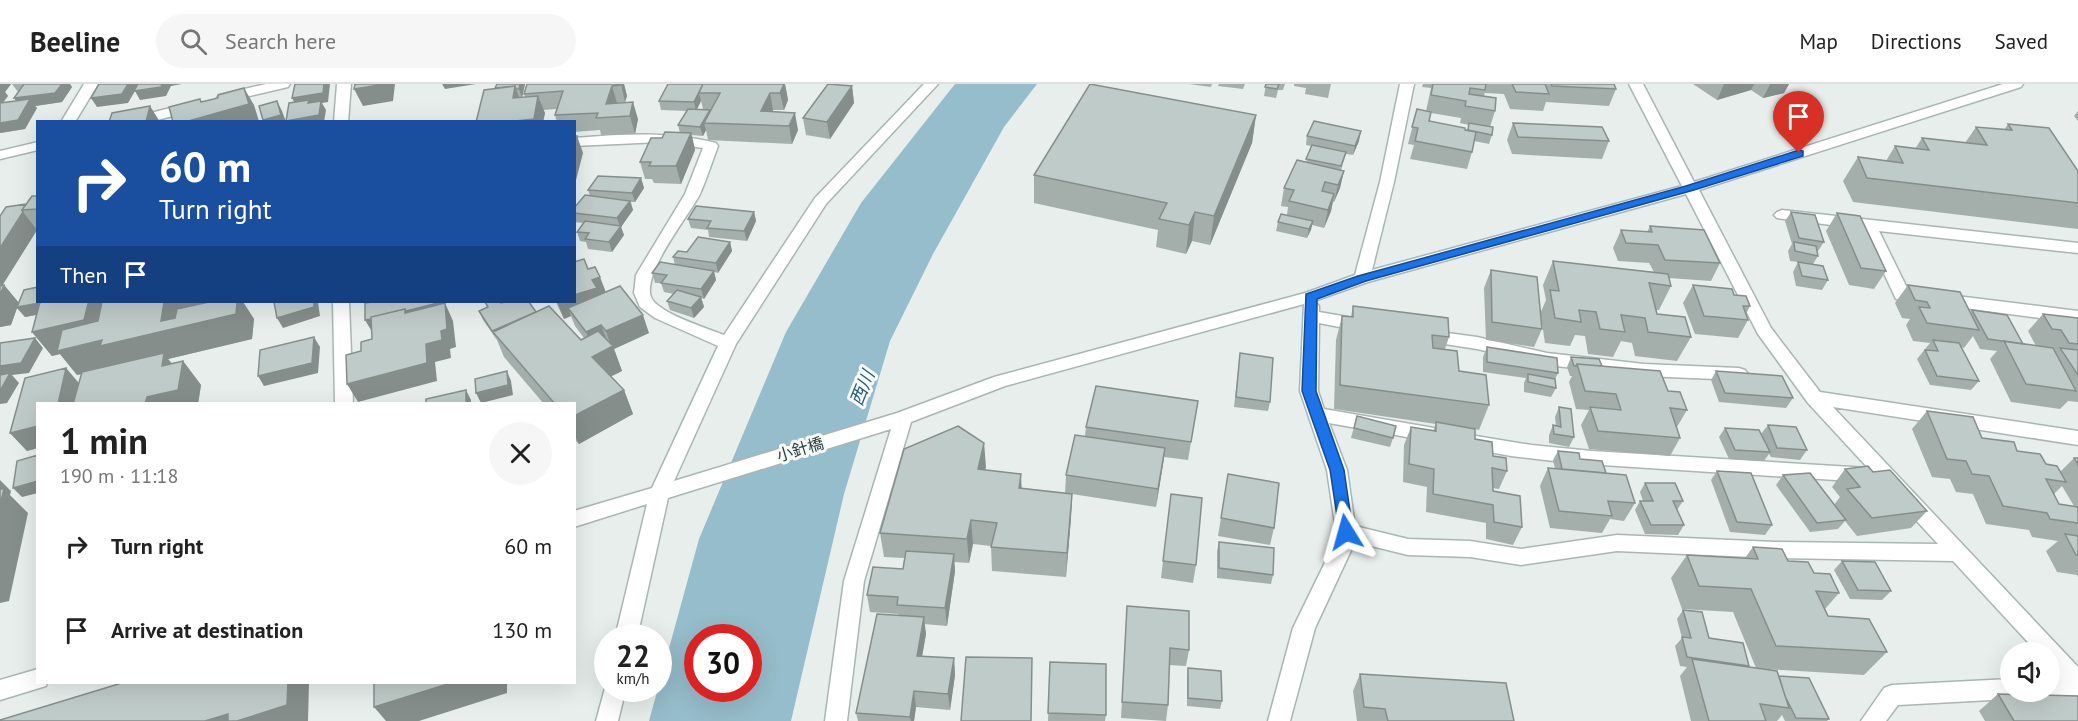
<!DOCTYPE html>
<meta charset="utf-8">
<style>
:root{--surface:#fff;--page:#f6f6f6;--text:#222;--muted:#767676;--line:#e0e0e0}
body{margin:0;font-family:"PT Sans","Noto Sans JP",sans-serif;background:var(--page);color:var(--text);height:100vh;display:flex;flex-direction:column;font-size:22px;white-space:nowrap}
*{box-sizing:border-box;margin:0}
p{font-size:20px;color:var(--muted)}
.icon{flex:none;width:33px;height:33px;fill:none;stroke:currentColor;stroke-width:2;stroke-linecap:round;stroke-linejoin:round}
.map{position:relative;flex:1;overflow:hidden}
.drawer{position:absolute;left:36px;top:318px;width:540px;height:282px;display:flex;flex-direction:column;background:var(--surface);border-radius:0px;box-shadow:0 6px 24px #0002}
.drawer>*{flex:none}
.hud{position:absolute;left:36px;top:36px;width:540px;height:183px;border-radius:0px;box-shadow:0 6px 24px #0002;background:#1a4fa0;color:#fff;overflow:hidden}
.tools{position:absolute;left:2000px;top:558px;display:grid;gap:12px}
.tools a{display:grid;place-items:center;width:60px;height:60px;border-radius:50%;background:var(--surface);box-shadow:0 6px 24px #0002;font-size:30px}
.speed{position:absolute;left:594px;top:540px;display:flex;gap:12px;font-size:30px;font-weight:700;text-align:center}
.speed>*{display:grid;place-content:center;width:78px;height:78px;border-radius:50%;background:var(--surface);box-shadow:0 6px 24px #0002;line-height:1}
.speed small{font-size:15px;font-weight:400}
.speed .limit{border:9px solid #d22;background:#fff;color:#111}
.pin{position:absolute;display:grid;place-items:center;width:51px;height:51px;color:#fff;margin:-62px -26px;border-radius:50% 50% 50% 0;rotate:-45deg;box-shadow:0 0 6px #0007}
.pin .icon{rotate:45deg}
.me{position:absolute;width:66px;margin:-33px;rotate:352deg;stroke-linejoin:round;filter:drop-shadow(0 0 4px #0008)}
.turn{display:flex;align-items:center;gap:21px;height:126px;padding:0 24px;font-size:27px}
.turn .icon{width:78px;height:78px;stroke-width:2.5}
.turn b{display:block;font-size:42px;line-height:51px}
.then{display:flex;align-items:center;height:57px;padding:0 24px;background:#0003;gap:12px;font-size:22px}
.round{display:grid;place-items:center;flex:none;width:63px;height:63px;border-radius:32px;background:var(--page)}
.headline{display:flex;align-items:center;justify-content:space-between;height:102px;padding:0 24px}
h1{font-size:36px;font-weight:800;line-height:45px}
ul{padding:0;list-style:none}
li{display:flex;align-items:center;gap:18px;height:84px;padding:0 24px}
li div{flex:1}
li b{display:block;font-size:22px}
li em{font-style:normal}
header{display:flex;align-items:center;gap:36px;box-sizing:border-box;height:84px;padding:0 30px;background:var(--surface);border-bottom:2px solid var(--line)}
header strong{font-size:28px}
nav{display:flex;gap:33px;margin-inline-start:auto;font-size:21px}
.search{width:420px;height:54px;background:var(--page);display:flex;align-items:center;gap:15px;box-sizing:border-box;padding:0 21px;border-radius:33px;color:var(--muted);font-size:22px}
.map>svg:first-child{display:block}
</style>
<header>
<strong>Beeline</strong>
<div class="search"><svg class="icon" aria-label="search" viewBox="0 0 24 24"><circle cx="10" cy="10" r="6"/><path d="M15 15l6 6"/></svg>Search here</div>
<nav><a>Map</a><a>Directions</a><a>Saved</a></nav>
</header>
<div class="map">
<svg width="2078" height="637" viewBox="0 0 2078 637">
<rect width="100%" height="100%" fill="#e7eeec"/>
<path fill="#96bdcb" fill-rule="evenodd" d="M955,0H1037L1004,43L933,170L890,257L844,410L791,637H649L699,455L786,248L861,119ZM698,554H748V604H698Z"/>
<g fill="none" stroke-linecap="round" stroke-linejoin="round">
<g stroke="#aab6b3" stroke-width="3">
<path id="minor" d="M84,0H98L75,38H61Z
M266,0H290L288,3L224,18L217,14L219,11Z
M337,0H351L348,38H334Z
M924,0H938L826,120L736,260L674,397L897,329L994,293L1305,209L1355,191L1380,98L1400,0H1414L1394,98L1372,186L1682,102L1629,0H1643L1694,98L2003,0H2023L2021,3L1699,106L1771,244L1820,308L2078,347V361L1833,323L2078,583V612L2049,613L2041,610L2040,608H2049V593H2059L2049,582V568H2037L1953,477L1775,474L1617,467L1521,481L1470,473L1408,471L1355,458L1315,544L1290,637H1268L1293,544L1337,454L1327,386L1300,307L1304,220L1005,302L911,338L864,497L847,637H825L844,497L891,345L668,414L637,554H615L647,420L574,443V427L652,404L718,262L655,234L640,223L634,209L636,191L685,110L703,64L661,58L574,62V54C623,50 669,47 716,59L718,62C712,78 707,94 700,110C688,133 642,189 651,213C657,229 709,245 724,251L815,114ZM1686,110L1758,250L1808,319L1868,384L1592,367L1531,361L1470,351L1463,353L1461,358L1463,363L1511,372L1571,379L1866,398L1873,396L1875,392L1938,460L1775,458L1617,451L1521,465L1470,457L1408,455L1355,442L1347,386L1329,339L1434,358L1441,356L1443,351L1441,346L1434,344L1324,325L1318,307L1319,239L1365,248L1371,246L1373,242L1371,238L1365,236L1319,228V222L1314,217L1368,198Z
M194,18L199,19L201,22L199,25L150,38H125L127,35Z
M38,58V66L0,75V67Z
M1782,126L2078,159V169L1879,147L1908,206L2078,227V239L1896,215L1863,145L1777,134L1774,131L1777,128Z
M333,218H349L353,320H335Z
M1425,246L1477,253L1547,269L1644,280L1739,284L1745,286L1748,290L1745,294L1739,296L1644,292L1547,281L1477,265L1419,256L1417,252L1419,248Z
M38,585V598H47L46,602L0,616V596Z
M2010,595V608H2020L2018,612L2010,615L1898,621L1886,637H1861L1884,604L1892,601Z
M607,597L608,604H626L618,637H596Z"/>
</g>
<use href="#minor" fill="#fff" fill-rule="evenodd"/>
</g>
<path fill="#a4afac" fill-rule="evenodd" d="M0,0H11L5,8L8,12L3,19L16,17L18,8L12,0H70L72,3L62,18L35,22L37,24L25,45L0,49Z
M497,0H525L522,13H525L524,10L624,0L627,12L625,18L617,19L638,35L635,50L601,51L600,46L574,48V38H557L555,31L557,25L543,26L545,29L543,38H476L495,4Z
M668,0H785L788,16L784,26H773L772,28L798,46L792,60L708,56L706,46L703,52L692,51L695,66L681,100L654,99L652,95H645L640,78L662,54L680,49L678,41L687,27L661,26L659,17ZM701,17L703,25H697Z
M1189,0H1212L1211,3Z
M1219,0H1245L1243,5L1218,2Z
M1266,0H1285L1283,6H1278L1276,14L1264,12Z
M1294,0H1331L1328,14L1305,10L1306,4L1294,2Z
M1423,0H1614L1616,5L1609,22L1546,18L1543,27L1510,25L1504,10L1485,9V8L1484,12L1495,27L1490,43L1492,51L1489,60L1474,57L1472,68L1467,85L1410,75L1414,61L1408,60L1417,25L1426,27L1431,4L1422,3ZM1431,29L1461,34L1460,39L1469,41L1467,47L1429,37Z
M1693,0H1789L1784,9L1763,14L1751,6L1717,16Z
M852,2L854,19L830,55L806,51L803,34Z
M2078,27V37L2074,32Z
M1256,31L1252,59L1210,161L1192,157L1186,170L1156,163L1158,146L1034,119V91Z
M1513,39L1609,57L1602,75L1512,70L1507,56Z
M2008,40L2078,87V145L1853,118L1843,97L1858,73L1886,77L1895,62L1915,65L1922,54L1965,59L1976,43L2004,46Z
M1307,52L1359,57L1353,71L1346,70L1341,86L1344,87L1340,104L1334,118H1333L1331,127L1324,144L1312,141L1307,154L1276,147L1278,138L1287,131L1288,123L1281,122L1284,104L1306,78L1311,62L1306,61Z
M641,94L644,104L635,118H631L633,126L621,143L624,151L612,168L588,165L586,158L580,157L577,148L583,139L574,138V124L590,112L588,106Z
M32,112H38V147L37,146L2,202L4,201L19,219L24,206L38,203V218H201L200,219L209,218H243L254,235L252,255L168,275L172,279L183,277L201,301L198,320H38V364L27,367L10,349L25,294L66,284L79,299L81,290L77,291L60,270L52,272L32,248L36,231L25,233L17,224L11,241L0,243V132L6,123L26,120Z
M754,128L756,137L747,157L709,153L708,146L691,144L688,135Z
M1791,128L1824,158L1818,167H1817L1818,172L1813,180L1828,196L1822,206L1796,202L1793,188L1798,178L1790,177L1788,167L1792,160L1785,137Z
M1837,129L1886,187L1874,205L1849,201L1826,147Z
M1650,142L1720,179L1711,197L1669,194L1671,202L1659,226H1656L1657,230L1691,253L1677,277L1635,272L1632,259L1621,257L1613,273L1588,270L1585,252L1575,251L1570,262L1545,259L1541,233L1542,245L1534,263L1486,256L1484,204L1491,186L1540,230L1546,216L1543,201L1553,177L1654,188L1649,179L1618,177L1613,164L1621,146L1647,148Z
M730,158L732,167L718,189L714,188L716,196L704,215L701,214L704,223L694,234L670,226L667,217L674,210L664,208L661,199H655L652,189L675,181L673,173L687,168Z
M588,185L606,209L649,249L614,265L622,287L611,292L624,306L633,330L579,360L574,355V320H544L504,273L497,256L483,236L479,227L487,223L485,218L501,219L536,228L581,256L584,254L575,242L571,232L564,235L556,218H574Z
M1693,201L1734,211L1750,222L1746,230L1748,236L1738,254L1695,250L1683,219Z
M1908,201L1970,228L1972,226L2023,260L2036,262L2028,247L2043,230L2078,234V318L2068,317L2060,325L2011,318L1990,275L1997,267L1980,265L1973,252L1964,264L1961,263L1979,297L1971,306L1930,301L1917,275L1930,259L1913,257L1906,241L1910,235L1902,234L1895,219Z
M1353,222L1449,253L1445,265L1459,287L1489,321L1479,346L1475,345V355L1493,372L1507,387L1499,405L1492,404L1493,407L1522,443L1513,461L1486,455V439L1426,428L1427,403L1403,398L1404,361L1411,343L1433,347L1436,340L1334,325L1336,256L1342,232L1351,233Z
M1487,263L1558,289L1555,295L1556,304L1551,313L1524,308V299L1526,294L1483,288V273Z
M1240,269L1270,318L1268,327L1234,323Z
M1571,273L1602,282L1668,307L1687,326L1677,343L1680,354L1670,372L1589,365L1581,341L1589,326L1576,325L1569,298L1572,292H1570L1567,283Z
M1716,287L1793,314L1786,324L1719,318L1711,296Z
M1198,317L1188,376L1164,373L1156,423L1072,410L1071,434L1066,493L992,487L991,462L973,460L969,479L954,478L955,487L947,542L924,540L926,550L922,573L954,574L955,591L950,626L916,623L914,637H858L856,629L899,532L898,530L870,528L867,511L903,485L904,474L884,473L880,449L984,359L985,385L1022,404L1065,409L1066,391L1085,352L1086,343Z
M1559,323L1574,353L1569,363L1549,359V351L1553,341L1556,342L1555,333Z
M1927,327L1982,354L2017,367L2060,388L2074,374H2078V493L2077,491L2057,488L2046,467L2058,457L2032,453L2029,446L1986,440L1973,410L1956,408L1950,395L1932,393L1912,345ZM2062,402L2074,422L2059,420L2054,410Z
M1357,332L1393,354L1390,363L1351,354Z
M1768,341L1807,366L1800,376L1771,373L1769,370L1764,377L1729,375L1719,353L1725,344L1761,350Z
M1558,367L1580,375L1606,389L1635,419L1624,437L1610,435L1602,449L1550,444L1540,402L1548,384L1555,385L1553,376Z
M1845,385L1873,388L1927,427L1911,444L1857,452L1845,437L1838,445L1810,448L1776,401L1783,391L1834,421L1840,413L1832,403Z
M1717,387L1772,441L1765,451L1730,448L1711,396Z
M1228,390L1274,444L1270,461L1218,452Z
M1645,399L1683,417L1677,426L1684,441L1678,451L1645,450L1635,426L1640,417H1643L1640,408Z
M1171,410L1196,481L1193,499L1161,494Z
M1219,458L1273,491L1271,500L1217,494V467Z
M1753,463L1788,477L1814,489L1839,509L1825,525L1828,532L1887,568L1864,591L1764,585L1779,592L1829,635L1827,637H1785L1782,631L1777,637H1691L1680,592L1687,583L1680,582L1675,562L1682,554L1677,535L1683,526L1709,554L1749,582L1748,583L1756,584L1733,528L1682,525L1671,494L1687,471L1745,474Z
M1842,477L1891,507L1882,516L1850,515L1834,486Z
M1127,522L1189,566L1186,582L1169,581L1168,621L1166,637L1121,634Z
M1050,578L1106,631L1105,637H1048Z
M1188,584L1222,617L1220,625L1187,622V593Z
M1360,590L1514,637H1357L1353,607Z
M1998,610L2078,637H1985L1979,627Z"/>
<path fill="#868e8c" d="M0,0H11L5,8L8,12L0,22Z
M62,0H70L72,3L62,18L35,22L37,24L25,45L0,49V39L20,23L14,14Z
M128,0H182L171,2L166,12L140,16L135,7L128,19L97,23L91,14Z
M324,0H330L328,18L322,19L326,26L324,38H286L297,23L292,14Z
M386,0H395L393,17L363,22L354,5Z
M442,0H476L445,5Z
M520,0H525L522,14L519,5Z
M621,0H624L627,12L625,18Z
M785,0L788,16L784,26L780,9Z
M1724,0H1754L1751,6L1717,16Z
M1770,0H1789L1784,9L1763,14Z
M515,2L521,19L513,14Z
M612,2L617,19L613,33L606,20Z
M852,2L854,19L830,55L827,38Z
M244,4L254,21L259,37L185,38L201,18L200,15L209,31Z
M699,9L701,17L696,27L694,18Z
M770,9L773,26L766,41L761,27Z
M538,12L545,29L543,38H535L534,35Z
M277,17L282,27L286,38H264L263,36Z
M633,18L638,35L635,50L630,32Z
M150,22L160,38H146Z
M710,26L712,35L704,39L706,46L703,52L700,43Z
M795,29L798,46L792,60L789,42Z
M1256,31L1252,59L1210,161L1214,132Z
M1361,47L1359,57L1353,71L1355,62Z
M691,49L695,66L681,100L676,82Z
M577,52L583,69L574,104V63Z
M1344,87L1340,104L1334,118L1338,101Z
M641,94L644,104L635,118L632,109Z
M1334,110L1331,127L1324,144L1328,126Z
M630,117L633,126L621,143L624,151L612,168L609,158L620,143L617,134Z
M23,128L37,146L0,205V164Z
M754,128L756,137L747,157L744,147Z
M1195,128L1192,157L1186,170L1189,141Z
M1313,137L1311,146L1307,154L1309,145Z
M730,158L732,167L718,189L716,179Z
M714,187L716,196L704,215L701,205Z
M600,193L607,211L568,224L571,232L564,235L557,218H574V211L592,196Z
M4,201L19,219L47,218L61,226L25,233L17,224L11,241L0,243V212Z
M701,213L704,223L694,234L691,224Z
M100,218H103L161,237L164,218H201L199,231L237,218H243L254,235L252,255L168,275L180,291L183,277L201,301L198,320H145L116,282L77,291L60,270L52,272L32,248L88,220Z
M314,218H318L320,232L283,244L277,234Z
M438,218H442L443,229L371,246L365,236Z
M445,219L453,237L456,263L450,265L451,274L435,278L437,297L358,318L347,300L426,260L441,247Z
M537,229L493,248L496,256L492,247Z
M643,231L649,249L614,265L622,287L602,297L592,273L611,263L606,247Z
M601,241L608,259L593,266L586,248Z
M314,253L320,263L318,289L264,302L258,292Z
M35,254L43,264L29,289L12,291L19,299L7,319L0,320V282Z
M66,284L81,302L77,320H58Z
M507,287L511,297L513,311L481,319L476,309Z
M466,306L471,316V320H466Z
M624,306L633,330L579,360L574,350V332Z
M38,342V364L27,367L10,349Z
M984,359L986,383L979,409L978,385Z
M1165,364L1163,381L1156,423L1158,405Z
M1021,390L1022,414L1019,404Z
M0,396L11,407L10,411L28,429L9,517L0,519Z
M38,397V409L22,413L13,404Z
M1072,410L1071,434L1066,493L1067,469Z
M971,436L973,460L969,479L967,455Z
M954,470L955,487L947,542L945,524Z
M924,533L926,550L919,589L917,572Z
M954,574L955,591L950,626L948,610Z
M288,598H309L308,637H237Z
M454,598H507V609L419,637H386L374,623Z
M914,607L916,623L914,637H911L910,633Z
M228,630L236,637H205Z"/>
<path fill="#bfcbc8" stroke="#868e8c" stroke-width="1.5" d="M24,0H62L55,9L14,14Z
M99,0H128L122,10L91,14Z
M138,0H162L161,3L134,7Z
M295,0H324L323,9L292,14Z
M355,0H386L354,5Z
M497,0H520L519,5H516L515,2L495,4Z
M527,0H621L620,1L612,2L606,20L633,18L630,32L596,34L598,29L555,31L563,7L524,10Z
M668,0H703L694,18L659,17Z
M703,0H784L780,9H770L761,27L795,29L789,42L704,39L720,9H699Z
M828,0L852,2L827,38L803,34Z
M1090,0L1256,31L1214,132L1195,128L1189,141L1159,135L1167,119L1034,91Z
M1266,0H1279L1277,5L1265,3Z
M1433,0H1486L1485,6L1470,4L1469,10L1496,14L1495,27L1465,22L1466,17L1431,11Z
M1512,0H1545L1549,10L1516,8Z
M1551,0H1614L1616,5L1552,2Z
M515,2L513,14L538,12L534,35L506,38H476L484,6Z
M244,4L249,20L185,38H173L169,23L200,15L201,18L218,14V11Z
M30,15L18,36L0,39V19Z
M309,16L308,19L321,17L319,31L286,37L289,19Z
M277,17L281,31L263,36L259,22Z
M150,22L146,38H109L112,29Z
M688,25L710,26L700,43L678,41Z
M1417,25L1431,28L1429,37L1465,44V46L1476,48L1472,68L1415,57L1418,44L1412,43Z
M1314,37L1361,47L1355,62L1307,52Z
M1469,39L1493,43L1492,51L1468,46Z
M1513,39L1602,43L1609,57L1518,53Z
M2008,40L2049,44L2078,87V119L1867,94L1858,73L1903,79L1895,62L1929,66L1922,54L1987,61L1976,43L2012,46Z
M665,48L691,49L676,82H649L651,78H640L651,54H662Z
M574,52H577L574,63Z
M1312,61L1346,68L1341,82L1306,75Z
M1297,76L1344,87L1338,101L1325,98L1322,107L1334,110L1328,126L1289,117L1294,106L1284,104Z
M598,92L641,94L632,109L588,106Z
M585,111L630,117L617,134L574,129V124Z
M32,112H38V125L22,126Z
M26,120L22,126L23,128L0,164V132L6,123Z
M696,122L754,128L744,147L707,144L711,137L688,135Z
M1791,128L1815,131L1824,158L1799,154Z
M1837,129L1860,132L1886,187L1861,184Z
M1281,130L1313,137L1309,145L1278,138Z
M585,137L621,142L609,158L585,155L589,149L577,148Z
M1650,142L1704,146L1720,179L1665,176L1658,161L1626,159L1621,146L1652,148Z
M698,153L730,158L716,179L673,173L678,167L687,168Z
M1794,158L1816,162L1818,172L1795,167Z
M584,175L588,185L595,183L600,193L592,196L597,204L574,211V178Z
M1553,177L1668,190L1671,202L1649,199L1657,230L1685,233L1691,253L1648,248L1645,234L1621,231L1625,248L1600,245L1596,228L1579,226L1581,238L1555,234L1550,206L1559,207Z
M660,178L714,187L701,205L661,199L667,191L652,189Z
M1798,178L1823,182L1828,196L1802,192Z
M1491,186L1537,193L1542,245L1492,238Z
M4,201L0,212V202Z
M1693,201L1732,205L1734,211L1746,212L1750,222H1743L1748,236L1704,232Z
M1908,201L1960,208L1979,246L1927,239L1919,223L1930,224L1927,218L1915,216Z
M620,202L643,231L606,247L601,241L586,248L568,224Z
M38,203V218H40V219L17,223L24,206Z
M677,206L701,213L691,224L667,217Z
M40,218H100L88,220L84,236L32,248Z
M102,218H164L161,237L175,234L177,225L209,218H237L236,230L100,262L102,256L57,267L62,246L98,237Z
M274,218H314V223L277,234Z
M372,218H438V219L406,227L405,225L371,233V235L365,236V219Z
M485,218H500L501,219L505,218H529L536,228L492,247L479,227L488,223Z
M445,219L447,245L441,247L442,256L426,260L427,279L347,300L346,271L361,267V258L372,255L371,233L405,225V229Z
M549,222L581,256L598,247L613,262L592,273L624,306L574,332V320H555L493,248Z
M1353,222L1448,234L1449,253L1432,251L1433,264L1457,267L1459,287L1486,291L1489,321L1340,301L1342,232L1353,233Z
M1972,226L2007,231L2023,260L1988,255Z
M2043,230L2078,234V260L2069,259L2061,246L2052,245Z
M314,253L312,279L258,292L260,266Z
M35,254L21,279L0,282V259Z
M1933,256L1959,259L1979,297L1937,292L1925,266L1938,267Z
M2004,257L2053,264L2076,307L2026,300Z
M1487,263L1557,274L1558,289L1487,278Z
M2060,264L2078,266V291Z
M164,269L162,282L183,277L178,306L147,313L145,320H73L82,288Z
M1240,269L1273,274L1270,318L1236,313Z
M1571,273L1599,275L1602,282L1577,280L1576,282H1574Z
M1577,280L1660,287L1668,307L1680,308L1687,326L1670,324L1680,354L1598,347L1590,323L1621,326L1616,310L1585,307Z
M66,284L58,320H38V342L10,349L25,294Z
M507,287L508,301L476,309L475,295Z
M1716,287L1782,292L1793,314L1725,309Z
M10,289L0,307V291Z
M1528,290L1555,295L1556,304L1528,298Z
M1096,302L1198,317L1191,358L1086,343Z
M466,306V320H426V315Z
M1559,323L1571,325L1574,353L1554,350L1553,341L1561,343Z
M1927,327L1973,333L1982,354L2014,358L2017,367L2040,370L2046,380L2057,382L2066,398L2046,395L2059,420L2078,423V439L2050,435L2047,429L2003,422L1989,392L1972,390L1966,377L1947,375Z
M1357,332L1396,342L1393,354L1354,344Z
M1436,338L1475,345V355L1492,358L1493,372L1506,374L1507,387L1492,384L1493,407L1520,412L1522,443L1494,438L1493,421L1433,410L1434,385L1409,380L1411,343L1436,347Z
M1768,341L1796,343L1807,366L1777,364Z
M958,342L984,359L978,385L1021,390L1019,404L1072,410L1067,469L991,463L997,439L971,436L967,455L880,449L904,365Z
M1725,344L1759,346L1770,368L1735,366Z
M1075,351L1165,364L1158,405L1066,391Z
M1558,367L1579,369L1580,375L1602,377L1606,389L1562,385Z
M38,371V397L13,404L17,377Z
M2074,374H2078V381Z
M1868,382L1873,388L1890,386L1927,427L1872,434L1847,405L1860,403L1845,385Z
M1548,384L1626,391L1635,419L1608,417L1612,432L1559,427Z
M1717,387L1751,389L1772,441L1737,438Z
M1810,389L1846,436L1817,439L1783,391Z
M1228,390L1279,399L1274,444L1221,434Z
M1645,399H1675L1683,417H1673L1684,441H1651L1640,417H1653Z
M0,405H4L0,420Z
M1171,410L1202,414L1196,481L1163,477Z
M2065,450L2078,452V471H2076Z
M1219,458L1274,464L1273,491L1219,484Z
M1753,463L1782,465L1788,477L1808,478L1814,489L1830,490L1839,509L1816,507L1828,532L1869,535L1887,568L1776,562L1751,505L1699,502L1687,471L1758,475Z
M906,467L954,470L945,524L897,521L898,513L867,511L873,483L903,485Z
M1842,477L1875,478L1891,507L1858,506Z
M1127,522L1189,527V566L1170,564L1168,621L1122,618Z
M1683,526L1702,528L1709,554L1743,559L1749,582L1687,573L1682,553L1691,554Z
M877,530L924,533L917,572L954,574L948,610L914,607L910,633L856,629Z
M966,573L1032,574L1031,637H961Z
M1692,575L1777,587L1789,624L1760,620L1766,637H1709Z
M1050,578L1106,580V631L1048,629Z
M1188,584L1221,587L1222,617L1188,614Z
M1360,590L1506,599L1514,637H1388L1385,625L1364,623Z
M1779,592L1809,594L1829,635L1796,634L1785,612Z
M125,598H288L287,621L237,637H228V630L205,637H0V636Z
M374,598H454L374,623Z
M1998,610L2078,612V637H2014Z"/>
<path fill="#1a73e8" stroke="#114b97" stroke-width="1.5" d="M1799,66L1803,67V72L1694,106L1366,197L1317,215L1316,307L1344,386L1353,448L1351,452H1340L1330,386L1302,307L1306,210L1358,192L1686,102Z"/>
<g text-anchor="middle" dominant-baseline="central" stroke-width="6" stroke-linejoin="round" paint-order="stroke">
<g font-size="16" fill="#283e3b" stroke="#f7faf9">
<text transform="translate(800 365) rotate(-17)">小針橋</text>
</g>
<g font-size="18" font-style="italic" fill="#285e74" stroke="#f7faf9">
<text transform="translate(862 304) rotate(-68)">西川</text>
</g>
</g>
</svg>
<div class="tools">
<a><svg class="icon" aria-label="sound" viewBox="0 0 24 24"><path d="M4 9h4l5-4v14l-5-4H4zM17 9q2 3 0 6"/></svg></a>
</div>
<div class="speed"><div>22<small>km/h</small></div><div class="limit">30</div></div>
<div class="pin" style="left:1799px;top:69px;background:#d93025"><svg class="icon" aria-label="arrive" viewBox="0 0 24 24"><path d="M6 21V4h12l-3 4 3 4H6"/></svg></div>
<svg class="me" style="left:1346px;top:448px" viewBox="-20 -20 40 40"><path d="M0-17L14 15 0 8-14 15z" fill="#1a73e8" stroke="#fff" stroke-width="4"/></svg>
<div class="hud">
<div class="turn"><svg class="icon" aria-label="right" viewBox="0 0 24 24"><path d="M7 20v-9h11M14 6l5 5-5 5"/></svg><div><b>60 m</b>Turn right</div></div>
<div class="then">Then<svg class="icon" aria-label="arrive" viewBox="0 0 24 24"><path d="M6 21V4h12l-3 4 3 4H6"/></svg></div>
</div>
<section class="drawer">
<div class="headline"><div><h1>1 min</h1><p>190 m · 11:18</p></div><a class="round"><svg class="icon" aria-label="close" viewBox="0 0 24 24"><path d="M6 6l12 12M18 6L6 18"/></svg></a></div>
<ul>
<li><svg class="icon" aria-label="right" viewBox="0 0 24 24"><path d="M7 20v-9h11M14 6l5 5-5 5"/></svg><div><b>Turn right</b></div><em>60 m</em></li>
<li><svg class="icon" aria-label="arrive" viewBox="0 0 24 24"><path d="M6 21V4h12l-3 4 3 4H6"/></svg><div><b>Arrive at destination</b></div><em>130 m</em></li>
</ul>
</section>
</div>
